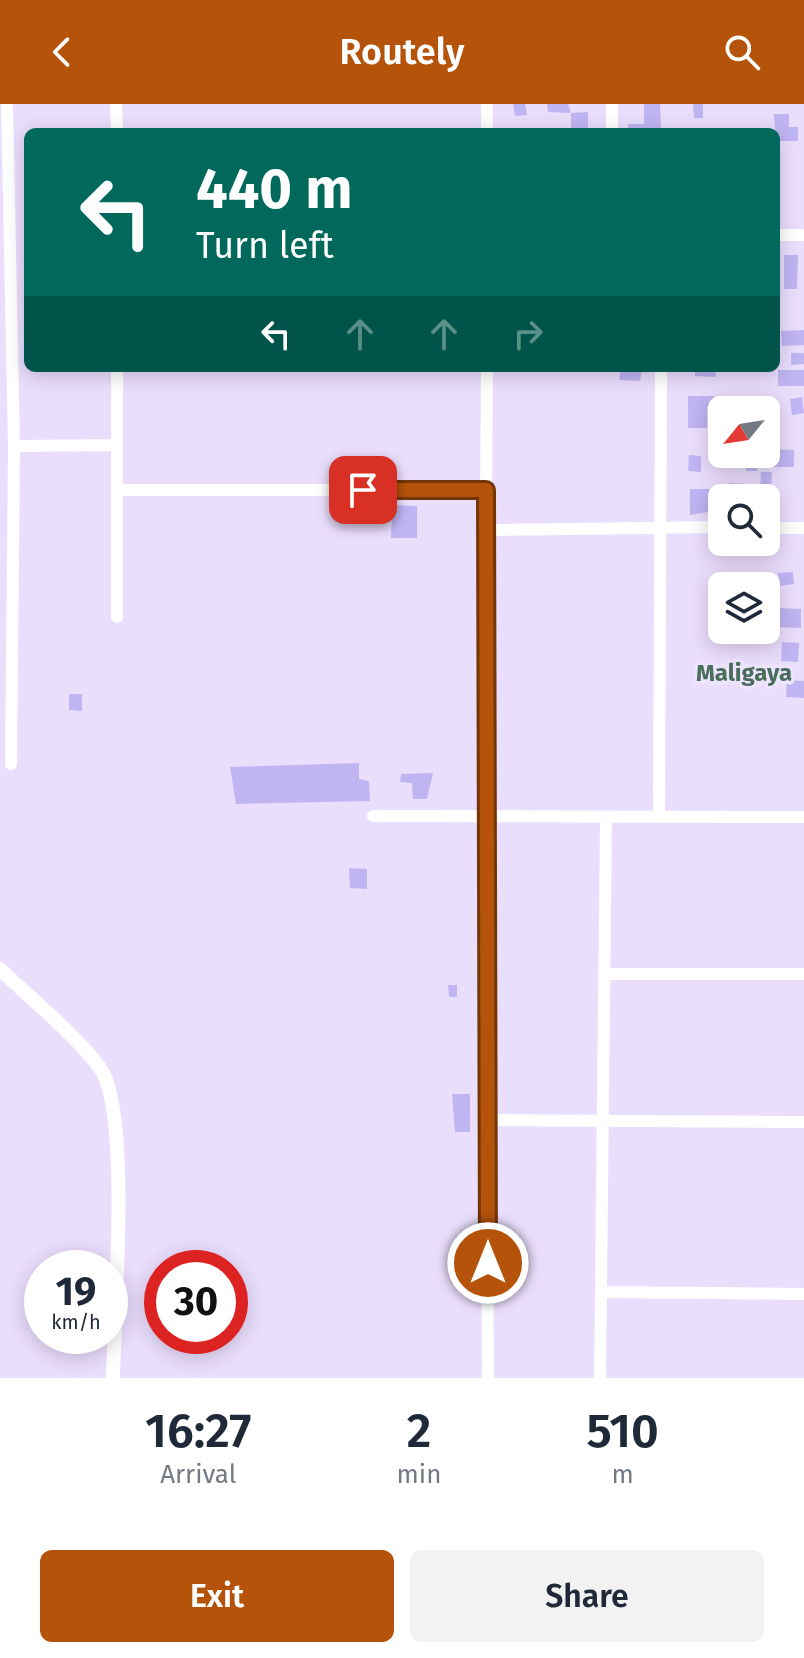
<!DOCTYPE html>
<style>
:root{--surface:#fff;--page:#f2f2f3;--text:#1f2937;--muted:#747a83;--accent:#b45309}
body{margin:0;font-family:"Fira Sans",sans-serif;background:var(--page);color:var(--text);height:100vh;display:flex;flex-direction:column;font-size:30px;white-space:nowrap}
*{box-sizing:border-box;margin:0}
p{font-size:26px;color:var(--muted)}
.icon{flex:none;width:44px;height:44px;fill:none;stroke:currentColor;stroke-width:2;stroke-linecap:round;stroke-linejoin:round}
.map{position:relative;height:1274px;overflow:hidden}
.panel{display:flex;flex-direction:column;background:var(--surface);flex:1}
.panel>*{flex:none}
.banner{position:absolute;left:24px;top:24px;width:756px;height:244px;border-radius:12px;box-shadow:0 4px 20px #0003;background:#00695c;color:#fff;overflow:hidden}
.needle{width:52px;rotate:240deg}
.tools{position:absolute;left:708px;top:292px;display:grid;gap:16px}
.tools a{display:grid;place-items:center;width:72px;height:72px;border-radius:12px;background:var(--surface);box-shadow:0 4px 20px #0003;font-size:40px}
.speed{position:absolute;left:24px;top:1146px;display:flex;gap:16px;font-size:40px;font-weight:700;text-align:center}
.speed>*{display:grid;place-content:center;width:104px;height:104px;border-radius:50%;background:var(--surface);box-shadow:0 4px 20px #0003;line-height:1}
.speed small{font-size:20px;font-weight:400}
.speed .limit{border:12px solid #d22;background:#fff;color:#111}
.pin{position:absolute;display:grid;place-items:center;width:68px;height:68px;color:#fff;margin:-34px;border-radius:16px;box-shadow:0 4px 12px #0006}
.me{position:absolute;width:88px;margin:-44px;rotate:0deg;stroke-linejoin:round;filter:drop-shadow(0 0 6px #0008)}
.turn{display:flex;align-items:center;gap:28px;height:168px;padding:0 40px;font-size:36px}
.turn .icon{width:104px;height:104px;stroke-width:2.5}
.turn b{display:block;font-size:56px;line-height:68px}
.lanes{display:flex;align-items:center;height:76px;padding:0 40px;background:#0003;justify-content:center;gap:40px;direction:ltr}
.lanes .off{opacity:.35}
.eta{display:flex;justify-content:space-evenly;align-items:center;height:136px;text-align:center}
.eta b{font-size:48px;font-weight:600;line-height:56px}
.action{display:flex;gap:16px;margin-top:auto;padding:16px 40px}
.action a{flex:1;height:92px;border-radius:12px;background:var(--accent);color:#fff;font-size:32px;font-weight:600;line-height:92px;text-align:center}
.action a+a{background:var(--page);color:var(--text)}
header{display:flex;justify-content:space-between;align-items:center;height:104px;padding:0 40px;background:var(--accent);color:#fff;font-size:36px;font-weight:600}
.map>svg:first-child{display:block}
</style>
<header><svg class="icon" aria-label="back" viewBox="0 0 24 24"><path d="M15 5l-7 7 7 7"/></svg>Routely<svg class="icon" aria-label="search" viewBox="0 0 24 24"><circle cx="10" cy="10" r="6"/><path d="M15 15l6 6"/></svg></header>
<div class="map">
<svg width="804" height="1274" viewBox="0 0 804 1274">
<rect width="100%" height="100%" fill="#eadefd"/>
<path fill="#c0b5f3" d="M513,0H525L527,11L515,12Z
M547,0H568L571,9L548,8Z
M644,0H660L661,28H628V20H644Z
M693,0H703V14H694Z
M588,8V28L571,26V9Z
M774,10H789V23H798V37H776Z
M784,151H798L797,185H784Z
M804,226V241L782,242L781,227Z
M791,249H804V260L791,261Z
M621,264H642L640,277L619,276Z
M695,264H715L716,273L695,272Z
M778,266H804V282H778Z
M688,292H714V303H707V324H688Z
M802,293L804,309L792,311L790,295Z
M769,345L794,346V363H769Z
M746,350H757V367H746Z
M689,351L701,352V368L688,367Z
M761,368H772L771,386H760Z
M729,379L746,380L745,394H729Z
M690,385H714V407L690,411Z
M392,401L417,402V434H391Z
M793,468L794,480L779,482L778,469Z
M766,480H775V492H766Z
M775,504L801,505V524L775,523Z
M782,538L799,539L798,558L781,557Z
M787,576L804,577V594L786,593Z
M69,590H82V607L69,606Z
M359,659V675L369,677L370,697L236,700L230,663Z
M433,669L427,695H413L412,679L400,678L401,670Z
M349,764L367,765V785L350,784Z
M448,881H457V893H449Z
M452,990H470V1028H455Z"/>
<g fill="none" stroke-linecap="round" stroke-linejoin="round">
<path stroke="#fff" stroke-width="12" d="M7,0L14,342L11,660
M116,0L117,28
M487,0V28
M612,0V28
M776,131H804
M117,264V513
M487,264L484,711L488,1274
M14,342L117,341
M117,386H486
M766,424H804
M485,426L722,423
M373,712L804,713
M659,712L661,264
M605,870H804
M488,1016L804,1018
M601,1188L804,1190
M600,1274L606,713"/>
<path stroke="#fff" stroke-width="14" d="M0,865C30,894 77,932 100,964C131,1007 114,1212 113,1274"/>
</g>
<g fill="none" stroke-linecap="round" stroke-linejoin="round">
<g stroke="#753606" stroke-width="20">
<path id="route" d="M363,386H486L488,1159"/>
</g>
<use href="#route" stroke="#b45309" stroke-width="14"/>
</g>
<g text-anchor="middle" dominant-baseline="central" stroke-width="7" stroke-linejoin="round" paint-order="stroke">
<g font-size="24" font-weight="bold" fill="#496e5a" stroke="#efe4ff">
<text x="744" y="569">Maligaya</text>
</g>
</g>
</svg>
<div class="tools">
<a><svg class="needle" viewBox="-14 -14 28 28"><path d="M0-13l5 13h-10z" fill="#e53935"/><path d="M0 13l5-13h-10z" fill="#747a83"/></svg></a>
<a><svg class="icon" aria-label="search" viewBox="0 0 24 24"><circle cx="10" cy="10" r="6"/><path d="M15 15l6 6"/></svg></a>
<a><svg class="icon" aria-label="layers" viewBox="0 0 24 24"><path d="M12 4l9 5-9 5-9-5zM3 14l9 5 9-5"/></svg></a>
</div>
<div class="speed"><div>19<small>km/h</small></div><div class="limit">30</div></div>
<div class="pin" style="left:363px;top:386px;background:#d93025"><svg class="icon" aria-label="arrive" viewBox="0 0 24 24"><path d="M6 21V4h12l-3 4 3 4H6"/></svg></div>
<svg class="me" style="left:488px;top:1159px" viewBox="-20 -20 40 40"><circle r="17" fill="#b45309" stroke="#fff" stroke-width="3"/><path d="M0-11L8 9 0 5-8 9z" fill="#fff"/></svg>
<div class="banner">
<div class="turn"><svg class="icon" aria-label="left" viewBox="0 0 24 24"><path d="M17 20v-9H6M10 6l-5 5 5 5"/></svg><div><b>440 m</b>Turn left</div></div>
<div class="lanes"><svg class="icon" aria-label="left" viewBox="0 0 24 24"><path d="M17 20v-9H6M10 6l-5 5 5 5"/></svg><svg class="icon off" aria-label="ahead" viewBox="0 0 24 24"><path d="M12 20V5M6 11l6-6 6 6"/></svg><svg class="icon off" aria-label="ahead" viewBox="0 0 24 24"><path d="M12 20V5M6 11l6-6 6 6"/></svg><svg class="icon off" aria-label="right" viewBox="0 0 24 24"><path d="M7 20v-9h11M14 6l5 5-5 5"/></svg></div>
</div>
</div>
<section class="panel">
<div class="eta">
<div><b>16:27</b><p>Arrival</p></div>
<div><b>2</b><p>min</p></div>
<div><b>510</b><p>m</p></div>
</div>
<div class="action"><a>Exit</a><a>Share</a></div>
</section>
